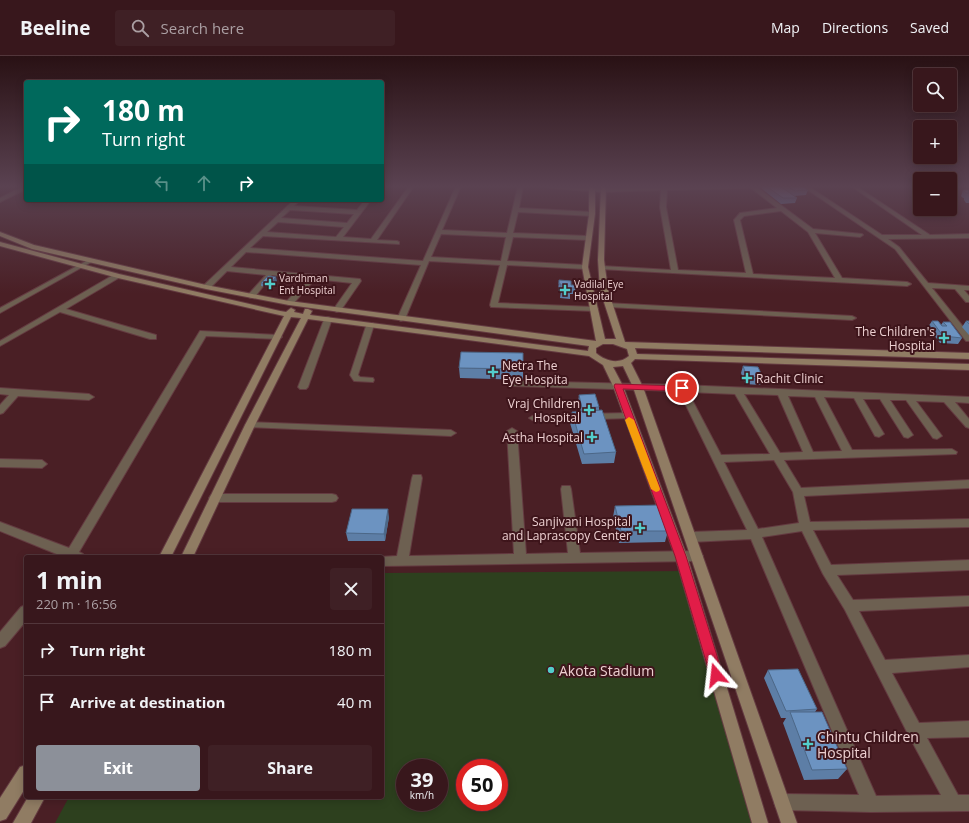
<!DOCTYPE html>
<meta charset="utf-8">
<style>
:root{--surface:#38171c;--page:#3f2025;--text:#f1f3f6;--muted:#ab9fa3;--line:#52363b;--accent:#8c9099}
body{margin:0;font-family:"Open Sans",sans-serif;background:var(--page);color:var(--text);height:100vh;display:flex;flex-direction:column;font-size:15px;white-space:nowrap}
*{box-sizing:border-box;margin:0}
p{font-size:13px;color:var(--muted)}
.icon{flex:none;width:22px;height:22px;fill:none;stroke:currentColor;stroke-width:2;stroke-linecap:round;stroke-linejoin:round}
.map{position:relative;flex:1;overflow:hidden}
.panel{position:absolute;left:24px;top:499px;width:360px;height:244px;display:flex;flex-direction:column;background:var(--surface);border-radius:4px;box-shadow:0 2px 10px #0003,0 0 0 1px var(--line)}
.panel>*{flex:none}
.top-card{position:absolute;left:24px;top:24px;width:360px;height:122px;border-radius:4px;box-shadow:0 2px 10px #0003,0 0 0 1px var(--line);background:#00695c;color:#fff;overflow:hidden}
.fabs{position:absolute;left:913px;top:12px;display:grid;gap:8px}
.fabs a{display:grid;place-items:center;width:44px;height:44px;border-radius:4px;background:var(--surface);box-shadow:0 2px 10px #0003,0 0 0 1px var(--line);font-size:20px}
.speed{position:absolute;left:396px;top:703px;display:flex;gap:8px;font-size:20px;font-weight:700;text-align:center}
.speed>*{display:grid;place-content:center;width:52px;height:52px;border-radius:50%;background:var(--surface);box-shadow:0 2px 10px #0003,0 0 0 1px var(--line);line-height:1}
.speed small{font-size:10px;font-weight:400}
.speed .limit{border:6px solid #d22;background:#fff;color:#111}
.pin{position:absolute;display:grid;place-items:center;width:34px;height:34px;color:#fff;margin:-17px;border:2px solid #fff;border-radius:50%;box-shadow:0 1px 4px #0007}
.me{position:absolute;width:44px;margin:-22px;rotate:343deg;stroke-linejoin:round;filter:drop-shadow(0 0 3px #0008)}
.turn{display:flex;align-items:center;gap:14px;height:84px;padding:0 12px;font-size:18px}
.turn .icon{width:52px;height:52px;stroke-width:2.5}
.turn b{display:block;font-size:28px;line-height:34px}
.lanes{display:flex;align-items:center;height:38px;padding:0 12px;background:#0003;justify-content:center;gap:20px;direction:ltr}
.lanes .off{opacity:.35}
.round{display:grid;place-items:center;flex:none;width:42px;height:42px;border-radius:4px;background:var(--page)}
.overview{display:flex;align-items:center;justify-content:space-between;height:68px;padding:0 12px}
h1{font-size:24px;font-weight:700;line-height:30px}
.button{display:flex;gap:8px;margin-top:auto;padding:8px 12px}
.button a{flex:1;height:46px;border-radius:4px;background:var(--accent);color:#fff;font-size:16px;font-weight:700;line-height:46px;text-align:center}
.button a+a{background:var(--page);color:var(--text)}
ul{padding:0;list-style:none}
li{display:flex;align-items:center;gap:12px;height:52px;padding:0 12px;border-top:1px solid var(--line)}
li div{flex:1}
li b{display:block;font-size:15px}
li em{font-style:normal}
header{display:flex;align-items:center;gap:24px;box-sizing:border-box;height:56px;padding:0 20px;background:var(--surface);border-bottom:1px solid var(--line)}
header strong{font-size:19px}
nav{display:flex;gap:22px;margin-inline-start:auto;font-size:14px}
.search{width:280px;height:36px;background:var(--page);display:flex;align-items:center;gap:10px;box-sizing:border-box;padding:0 14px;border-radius:4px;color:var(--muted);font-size:15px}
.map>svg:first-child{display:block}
</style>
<header>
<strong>Beeline</strong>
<div class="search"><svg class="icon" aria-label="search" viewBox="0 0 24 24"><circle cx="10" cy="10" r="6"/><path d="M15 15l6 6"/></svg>Search here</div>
<nav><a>Map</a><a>Directions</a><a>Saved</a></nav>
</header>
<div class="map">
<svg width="969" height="767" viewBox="0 0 969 767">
<rect width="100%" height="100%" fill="#4a1f25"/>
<path fill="#2d401e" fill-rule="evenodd" d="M690,515L765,767H55L69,741H382V517ZM405,712H439V746H405ZM465,712H499V746H465Z"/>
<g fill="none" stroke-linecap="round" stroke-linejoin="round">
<g stroke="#643b41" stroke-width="2">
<path id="street" d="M24,130H26V133L0,146V142Z
M409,130H414L377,184L397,185L399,186V188L263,180L250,192L423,205L456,130H461L442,174L507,177L518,130H523L519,152L592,156L595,158L592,160L518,156L513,177L588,180L591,182L588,184L513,181L507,205L585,209L588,211L585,213L507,209L498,247L594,251L598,253L594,255L491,251L490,249L500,209L429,205L405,263L401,265L397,263L421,209L246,196L231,211L360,223L361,225L341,254L337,256L333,254L352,227L315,223L292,249H289L285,247L308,223L272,219L254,242H251L247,240L266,219L227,215L209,233L202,231L294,144H300L294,150L357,154L365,144H371L343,181L371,183ZM290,154L354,158L347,167L281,162ZM278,166L344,171L336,181L267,176ZM441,178L506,181L501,205L431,201Z
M547,130L603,132L660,131V130H766V131L758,132L813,173L862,178L863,179L860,181L815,177L842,222L907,226L911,228L907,230L600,213V211L602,210L671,214L660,151L661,134L603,136L550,132ZM751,132L777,152L740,157L734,164L746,217L678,214L666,151L667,134ZM781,155L808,176L835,222L753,218L740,164L744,160Z
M802,130H808L882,179H922L851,130H856L930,179L969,178V182L888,183L899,191L928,227L969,230V234H964L969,240V246H966L955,233L932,232L969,278V285H966L895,193Z
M90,203L95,204L0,257V252Z
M115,218L122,220L66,253L156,279V283H150L60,256L0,290V285Z
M606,247L852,260L856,262L852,264L609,251H606Z
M325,261H328L332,263L308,331L306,333H300L298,331Z
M367,267H373L374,269L358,319L360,321L373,322L374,324L373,326L354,325L350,319Z
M200,275L278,279L282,281L278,283L206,280L79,496L83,498L85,501H64L0,475V466L69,492Z
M515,325L682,329L969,341V347L955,346L969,363V372L966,371L944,346L916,345L942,380L937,383L933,382L906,344H890L913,379L908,382L904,381L880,343H863L884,378L879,381L875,380L854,342L824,341L852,394L952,393L957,396L956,398L784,404L801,432L969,424V432L804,440L810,466L969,463V471L813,474L831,509L969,504V514L837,519L853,544L969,540V550L859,555L885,604L969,599V611L892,617L919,667L969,665V681L927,682L958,739H969V755L871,756L782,754L776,752L774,746L776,740L782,738L859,739L751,483L691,486L687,484L685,481L687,478L691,476L747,474L679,335L512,330L510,328L512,326ZM688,336L735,338L770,398L721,399ZM744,338L778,339L803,396L780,397ZM788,340L815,341L842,395L813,396ZM774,404L793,436L799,467L758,473L724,406ZM802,475L823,518L845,554L909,680L941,739L876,740L762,481Z
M0,332L89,338L94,341L89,344L18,340L3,357L0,358V349L9,339L0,338Z
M628,357L633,360L631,362L534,365L529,362L534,359Z
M250,366L451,374L456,377L451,380L247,371L245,369Z
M512,372L517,375L526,498L568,497L561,433L562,430H570L571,433L580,497L697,495L701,497L703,500L701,503L697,505L382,510V501H379L397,500L412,422L413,419H421L422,422L409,500L514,498L507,375Z
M0,403L42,404L47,408L42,412L0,411Z
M215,438H332L336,439L338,442L336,445L332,446H215L211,445L209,442L211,439Z
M26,549V565L5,590L0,592V576L21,551Z"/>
</g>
<g stroke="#643b41" stroke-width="2">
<path id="secondary" d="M588,130H592L595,133V158L588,211L605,283H616L600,234L598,204L601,130H606L604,204L608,234L625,286L969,297V303L635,292L637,298L969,308V314L635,303L631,307L643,331L797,767H781L633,331L623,310L613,311L623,330L687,500L768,767H752L675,500L613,330L603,309L589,300L308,263L255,369L193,501H181L245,369L301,262L291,261L171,501H159L284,260L118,222L0,190V186L119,218L280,255L286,256L291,252L295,254L294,256L303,258L305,253H308L312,255L310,259L588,295L589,290L289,249L206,233L32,193L0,180V176L34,189L206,229L289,245L596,285L582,211L589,158V133ZM603,288H613L627,293L629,300C619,309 605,305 596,297V292Z
M26,709V731L6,763L0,765V742L20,711Z
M28,741H45L31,767H13Z"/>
</g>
<use href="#street" fill="#6d6051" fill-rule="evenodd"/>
<use href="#secondary" fill="#907c63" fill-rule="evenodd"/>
</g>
<path fill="#5d7ea6" d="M763,130H802L808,134L806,139L794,140L797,142L795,147L781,148L762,133Z
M963,134H969V147H966L964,144V142H963L961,140Z
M559,224L571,229H576L575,238H570V243L560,242L561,235H558Z
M277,225L270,231L261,230V227Z
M932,265L941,269L943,266L962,282L958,288L940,287L928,271Z
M966,265H969V279L962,271Z
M743,310L763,322L760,329L745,328L741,317Z
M459,312L523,313V324L460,322Z
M579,339L599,351V355L616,396L614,407L582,408L570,367L572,356H581L578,346Z
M615,450L668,475L665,486L619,487L613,461Z
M389,461L385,485H348L346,477Z
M768,614L817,653L815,656L847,713L838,723L804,724L783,667L786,662H781L764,622Z"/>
<path fill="#4c6787" d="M276,221L277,225L270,231V228Z
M388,453L389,461L385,485L384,478Z"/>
<path fill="#6c93c1" stroke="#4c6787" d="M766,130H780L797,142H783Z
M787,130H802L808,134L795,135Z
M963,134H969V137H966Z
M268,220L276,221L270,228L261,227Z
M559,224L571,225V229H576V232H571L570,237L561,236V228H559Z
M932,265H938L942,270H947L943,266H950L962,282L943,280Z
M966,265H969V268Z
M461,296L523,297V313L459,312Z
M743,310L758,311L763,322L747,321Z
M595,338L599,351L582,352L579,339Z
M602,354L616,396L584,398L572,356Z
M660,449L668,475H621L615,450Z
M352,453H388L384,478L346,477Z
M798,613L817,653L786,655L768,614Z
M790,656H822L847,713L812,714Z"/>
<linearGradient id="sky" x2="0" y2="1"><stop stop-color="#291114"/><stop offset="0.55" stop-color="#5a4251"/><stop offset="1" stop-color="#5a4251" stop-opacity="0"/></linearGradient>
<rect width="969" height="237" fill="url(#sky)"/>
<path fill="#e11d48" stroke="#92132f" d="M615,328L682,330L686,332L682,335L623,333L686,500L723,619L721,623L716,625L712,623L710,619L675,500L614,330Z"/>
<path fill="#f59e0b" d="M629,361L634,364L660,433L659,435L656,436L651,433L625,364Z"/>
<g fill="#53cdcb" stroke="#3e151b" stroke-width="1.5">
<path d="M268 222h4v4h4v4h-4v4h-4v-4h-4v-4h4z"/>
<path d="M563 228h4v4h4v4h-4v4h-4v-4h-4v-4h4z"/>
<path d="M942 276h4v4h4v4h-4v4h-4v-4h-4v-4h4z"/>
<path d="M491 310h4v4h4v4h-4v4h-4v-4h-4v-4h4z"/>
<path d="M745 316h4v4h4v4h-4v4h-4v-4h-4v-4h4z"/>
<path d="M587 348h4v4h4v4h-4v4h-4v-4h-4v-4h4z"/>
<path d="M590 375h4v4h4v4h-4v4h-4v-4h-4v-4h4z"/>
<path d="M638 466h4v4h4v4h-4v4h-4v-4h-4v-4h4z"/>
<circle cx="551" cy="614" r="4"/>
<path d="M806 682h4v4h4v4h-4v4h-4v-4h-4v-4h4z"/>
</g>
<g text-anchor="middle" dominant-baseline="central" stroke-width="4" stroke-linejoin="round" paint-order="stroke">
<g font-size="10" fill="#edd0d1" stroke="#3e151b" text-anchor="start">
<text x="279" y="222">Vardhman<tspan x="279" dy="12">Ent Hospital</tspan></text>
<text x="574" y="228">Vadilal Eye<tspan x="574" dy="12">Hospital</tspan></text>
</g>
<g font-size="12" fill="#edd0d1" stroke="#3e151b" text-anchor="end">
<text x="935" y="275">The Children's<tspan x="935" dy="14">Hospital</tspan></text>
<text x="502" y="309" text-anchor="start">Netra The<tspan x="502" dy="14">Eye Hospita</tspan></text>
<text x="756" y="322" text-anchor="start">Rachit Clinic</text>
<text x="580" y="347">Vraj Children<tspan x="580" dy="14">Hospital</tspan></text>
<text x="583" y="381">Astha Hospital</text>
<text x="631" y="465">Sanjivani Hospital<tspan x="631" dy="14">and Laprascopy Center</tspan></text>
</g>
<g font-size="14" fill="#edd0d1" stroke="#3e151b" text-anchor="start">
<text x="559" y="614">Akota Stadium</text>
<text x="817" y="680">Chintu Children<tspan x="817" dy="16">Hospital</tspan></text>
</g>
</g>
</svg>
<div class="fabs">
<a><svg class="icon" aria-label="search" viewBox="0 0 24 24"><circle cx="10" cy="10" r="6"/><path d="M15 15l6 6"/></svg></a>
<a>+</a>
<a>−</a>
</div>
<div class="speed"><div>39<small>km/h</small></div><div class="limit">50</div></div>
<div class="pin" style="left:682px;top:332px;background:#d93025"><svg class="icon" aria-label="arrive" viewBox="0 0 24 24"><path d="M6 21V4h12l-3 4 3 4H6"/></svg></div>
<svg class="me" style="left:716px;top:619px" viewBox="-20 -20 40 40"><path d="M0-17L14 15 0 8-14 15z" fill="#e11d48" stroke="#fff" stroke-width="4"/></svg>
<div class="top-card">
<div class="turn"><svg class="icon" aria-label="right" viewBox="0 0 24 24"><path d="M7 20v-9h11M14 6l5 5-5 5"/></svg><div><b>180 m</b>Turn right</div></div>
<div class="lanes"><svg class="icon off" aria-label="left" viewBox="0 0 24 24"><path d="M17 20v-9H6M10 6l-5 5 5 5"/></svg><svg class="icon off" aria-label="ahead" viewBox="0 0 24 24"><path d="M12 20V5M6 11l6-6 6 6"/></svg><svg class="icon" aria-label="right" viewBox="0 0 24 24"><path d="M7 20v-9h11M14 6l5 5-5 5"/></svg></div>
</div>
<section class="panel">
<div class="overview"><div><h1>1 min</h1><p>220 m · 16:56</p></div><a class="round"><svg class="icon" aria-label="close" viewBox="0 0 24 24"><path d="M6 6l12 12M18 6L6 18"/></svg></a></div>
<ul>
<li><svg class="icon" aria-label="right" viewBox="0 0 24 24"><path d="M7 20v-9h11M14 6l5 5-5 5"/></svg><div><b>Turn right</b></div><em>180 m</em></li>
<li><svg class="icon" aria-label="arrive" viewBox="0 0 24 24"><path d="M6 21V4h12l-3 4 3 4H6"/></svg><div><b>Arrive at destination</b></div><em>40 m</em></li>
</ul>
<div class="button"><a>Exit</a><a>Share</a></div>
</section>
</div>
